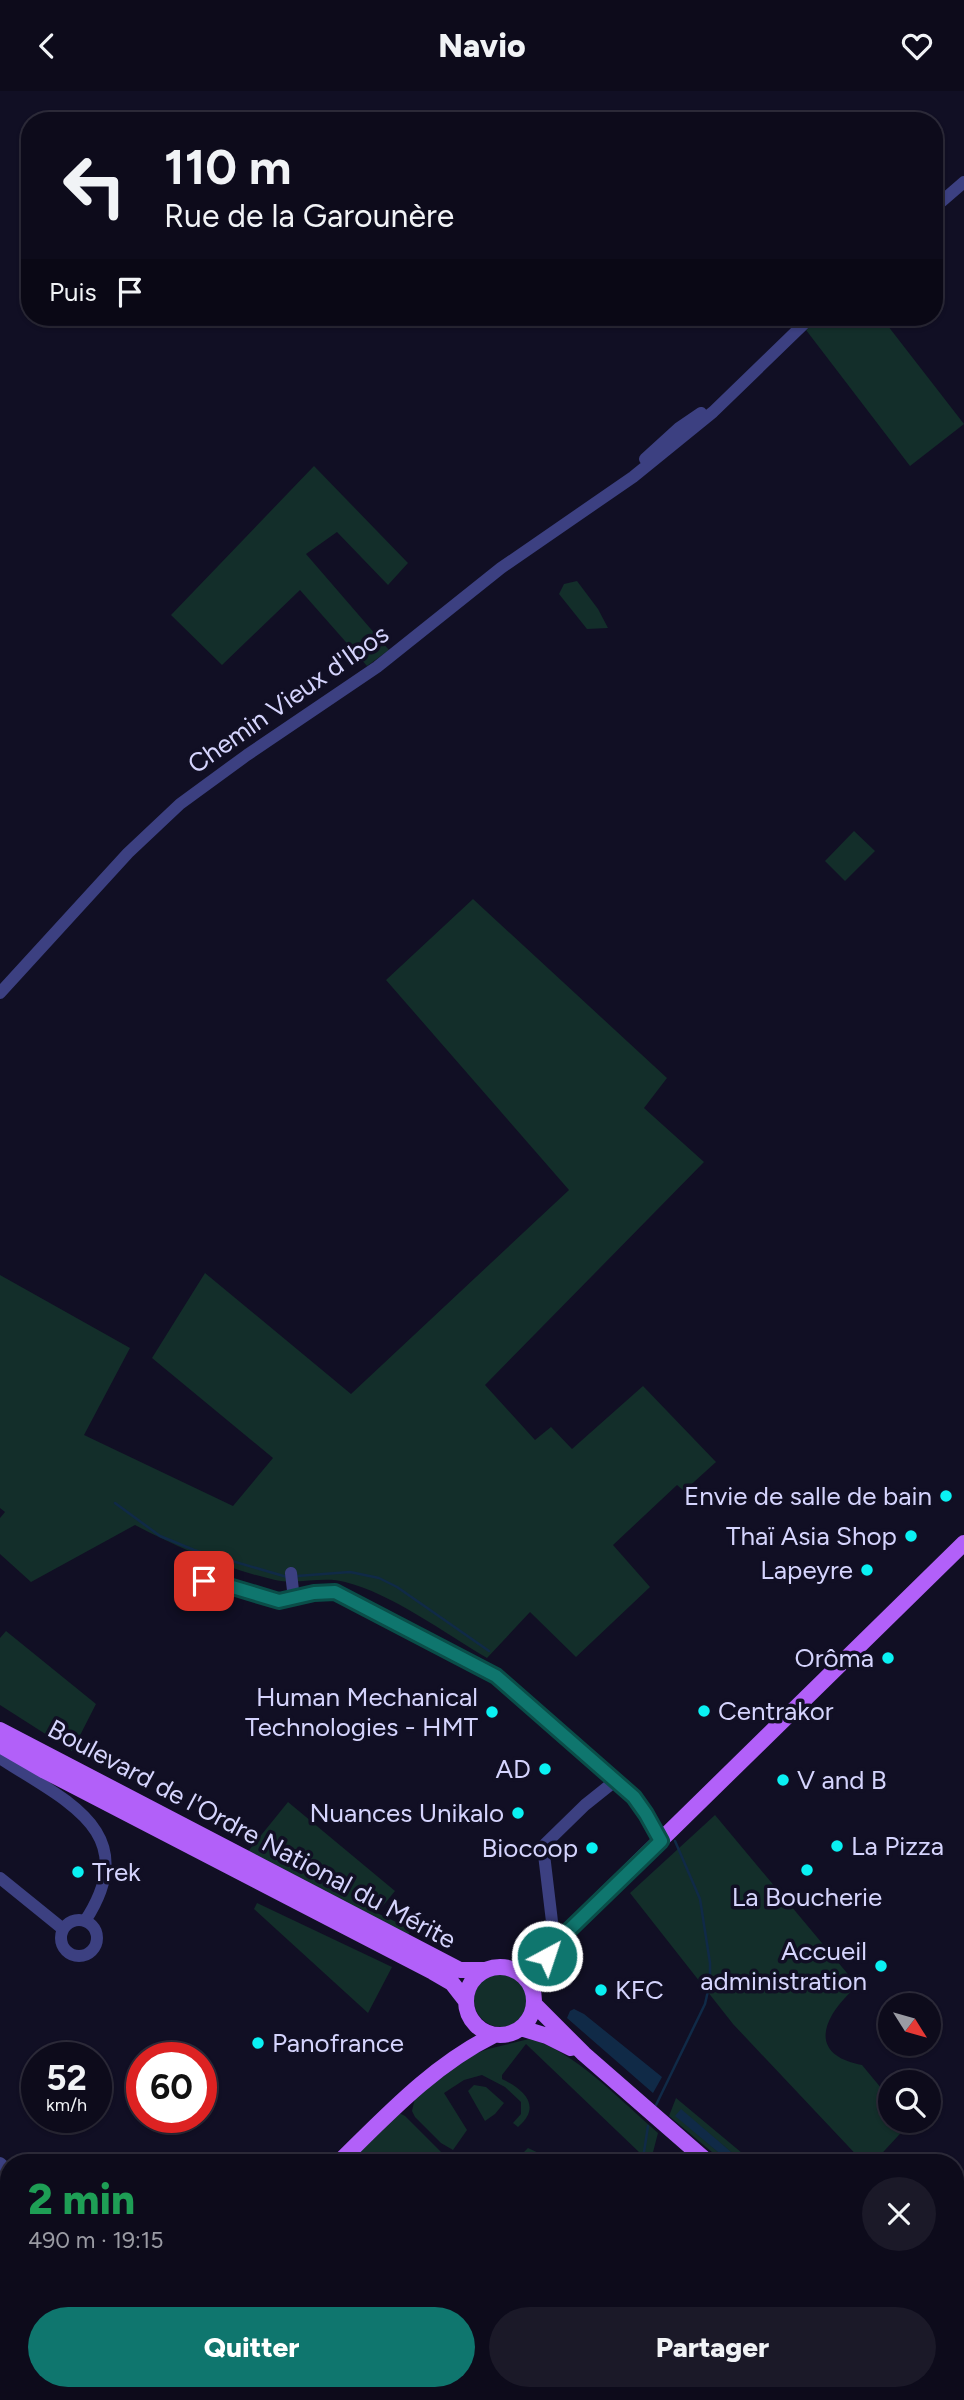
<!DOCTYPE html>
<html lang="fr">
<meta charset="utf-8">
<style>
:root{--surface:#0d0b1b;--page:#1b1928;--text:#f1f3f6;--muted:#9a9ba3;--line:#2d2b3a;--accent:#0f766e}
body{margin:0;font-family:Figtree,sans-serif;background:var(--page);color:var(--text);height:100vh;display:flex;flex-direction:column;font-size:26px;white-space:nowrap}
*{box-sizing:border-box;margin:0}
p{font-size:23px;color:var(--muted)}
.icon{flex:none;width:38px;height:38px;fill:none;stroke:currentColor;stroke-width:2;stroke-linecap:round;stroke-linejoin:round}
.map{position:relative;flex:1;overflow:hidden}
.details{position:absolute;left:0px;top:2063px;width:964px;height:247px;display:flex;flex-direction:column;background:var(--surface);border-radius:28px 28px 0 0;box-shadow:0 2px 5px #0004,0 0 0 2px var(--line)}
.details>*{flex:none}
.banner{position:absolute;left:21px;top:21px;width:922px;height:214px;border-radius:28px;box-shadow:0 2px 5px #0004,0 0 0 2px var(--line);background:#0d0b1b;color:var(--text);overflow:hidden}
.needle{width:46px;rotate:127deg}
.buttons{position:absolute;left:878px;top:1902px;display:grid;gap:14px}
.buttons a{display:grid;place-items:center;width:63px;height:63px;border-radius:50%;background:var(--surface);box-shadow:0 2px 5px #0004,0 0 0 2px var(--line);font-size:35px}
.speed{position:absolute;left:21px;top:1951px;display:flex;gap:14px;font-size:35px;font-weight:700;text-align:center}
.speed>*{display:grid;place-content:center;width:91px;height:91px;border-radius:50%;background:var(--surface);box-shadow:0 2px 5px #0004,0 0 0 2px var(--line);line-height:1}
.speed small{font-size:18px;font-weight:400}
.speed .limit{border:10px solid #d22;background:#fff;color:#111}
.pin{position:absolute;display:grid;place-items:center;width:60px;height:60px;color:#fff;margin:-30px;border-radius:14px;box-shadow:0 4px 10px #0006}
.me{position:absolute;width:77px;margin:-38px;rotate:40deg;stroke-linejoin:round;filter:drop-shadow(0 0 5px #0008)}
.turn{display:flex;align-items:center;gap:24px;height:147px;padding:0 28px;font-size:32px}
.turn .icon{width:91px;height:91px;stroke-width:2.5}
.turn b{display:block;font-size:49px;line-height:60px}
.then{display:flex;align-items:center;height:66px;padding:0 28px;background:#0003;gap:14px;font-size:26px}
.round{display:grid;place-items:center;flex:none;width:74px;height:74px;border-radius:37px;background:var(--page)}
.headline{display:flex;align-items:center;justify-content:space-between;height:119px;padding:0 28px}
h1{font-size:42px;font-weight:800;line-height:52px;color:#1e9e55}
.primary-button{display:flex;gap:14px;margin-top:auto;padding:14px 28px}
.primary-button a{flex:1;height:80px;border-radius:42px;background:var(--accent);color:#fff;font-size:28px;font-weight:800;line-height:80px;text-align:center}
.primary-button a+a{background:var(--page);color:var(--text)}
header{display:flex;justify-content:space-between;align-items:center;height:91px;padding:0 28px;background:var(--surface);font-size:32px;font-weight:800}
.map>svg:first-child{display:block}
</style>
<header><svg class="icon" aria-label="back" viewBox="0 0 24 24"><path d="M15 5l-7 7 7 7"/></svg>Navio<svg class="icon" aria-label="heart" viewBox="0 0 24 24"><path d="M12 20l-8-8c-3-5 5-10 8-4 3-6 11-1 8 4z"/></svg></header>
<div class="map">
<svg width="964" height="2309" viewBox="0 0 964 2309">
<rect width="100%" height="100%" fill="#110f24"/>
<path fill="#132e2a" d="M822,226H881L964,333L910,375L806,239Z
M314,375L408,472L388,494L337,441L306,463L389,559L367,575L300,499L222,574L171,524Z
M577,490L598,518L608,537L587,538L559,503L564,493Z
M854,740L875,760L845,790L825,770Z
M473,808L667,987L644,1017L704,1071L485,1294L535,1349L551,1336L572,1358L643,1295L716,1371L684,1400L677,1394L613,1454L650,1496L576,1566L530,1521L487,1567C446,1543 391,1502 345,1491C323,1485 298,1494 275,1489C227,1478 179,1457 135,1434L31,1491L0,1463V1427L5,1421L0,1417V1184L130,1257L84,1344L233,1415L273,1367L152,1267L205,1182L351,1303L569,1099L386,889Z
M6,1540L96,1613L72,1660L0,1614V1547Z
M288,1711L395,1800L377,1822L411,1838L408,1844L246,1763Z
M715,1724L857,1894C849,1903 838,1913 832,1924C815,1954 834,1969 862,1974L891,2009V2030L910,2032L873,2072H864L733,1933L630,1802Z
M257,1812L392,1876L368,1922L254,1818Z
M474 1909a27 27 0 1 1 54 0a27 27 0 1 1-54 0Z
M529,1948C573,1958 623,2012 658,2042L652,2065L640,2062L526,1953L502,1984V1988C523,1998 543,2015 518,2036L513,2032L521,2023V2011L505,1996L482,1984L464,1989L444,2002L467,2039L453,2059L441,2052L415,2026L412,2020L415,2007L469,1965L488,1958Z
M474,1994L486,1996L504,2012L495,2023L485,2030L468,2000Z
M676,2007L754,2072H744L681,2019L676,2025L731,2072H725L669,2025Z
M399,2022L405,2025L444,2064L437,2072H349Z
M528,2057L560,2072H502L504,2069L517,2068Z
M477,2301H533L527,2309H472Z
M674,2301H717L722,2309H677Z"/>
<path fill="#102a47" d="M574,1918L584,1923L662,1986L653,2002L567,1927L570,1920Z
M681,2018L744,2072H731L675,2025Z"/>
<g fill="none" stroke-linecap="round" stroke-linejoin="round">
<path stroke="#102a47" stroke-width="2.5" d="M115,1412L160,1445L194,1459L287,1486
M297,1485L350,1481L379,1487L397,1496L489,1560
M656,2014L705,1913L710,1891V1872L700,1808L675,1750
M644,2061L648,2035
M679,2301L683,2309"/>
<path stroke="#3c4081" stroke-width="12" d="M934,117L964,91
M645,368L679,337L701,322
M0,902L128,762L180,713L247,664L377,576L501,477L633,386L713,321L811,226
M291,1482L294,1508
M195,1499L204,1490L219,1492L279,1510L314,1501H335L496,1585L615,1690
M0,1667C65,1710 144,1740 85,1830
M0,1787L63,1838
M61 1847a18 18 0 1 1 36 0a18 18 0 1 1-36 0Z
M551,1852L553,1839L543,1755L585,1714L615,1690C636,1708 648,1726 661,1750
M0,2072L9,2080
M277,2301L287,2309
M736,2301L740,2309"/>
<path stroke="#b260f9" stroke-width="16" d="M0,1639L460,1879H484
M0,1654L45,1680L433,1881L452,1892L466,1910
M466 1910a34 34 0 1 1 68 0a34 34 0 1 1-68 0Z
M532,1896L539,1877L565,1843L964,1452
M535,1914L584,1963L709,2072
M521,1937L547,1945L571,1957
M338,2072C386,2025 433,1974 494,1944
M956,2252L964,2256
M94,2309L102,2301"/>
</g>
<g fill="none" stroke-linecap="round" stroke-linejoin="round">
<g stroke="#0a4d48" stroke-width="18">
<path id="route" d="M204,1490L219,1492L279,1510L314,1502L335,1501L496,1585L634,1706L646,1723L661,1750L565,1843L547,1865"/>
</g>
<use href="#route" stroke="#0f766e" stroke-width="12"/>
</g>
<g fill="#0af1f3" stroke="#110f24" stroke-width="2.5">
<circle cx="946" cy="1405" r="7"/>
<circle cx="911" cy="1445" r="7"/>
<circle cx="867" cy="1479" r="7"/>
<circle cx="888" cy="1567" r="7"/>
<circle cx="704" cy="1620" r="7"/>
<circle cx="492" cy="1621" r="7"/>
<circle cx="545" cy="1678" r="7"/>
<circle cx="783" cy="1689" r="7"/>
<circle cx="518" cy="1722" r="7"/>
<circle cx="837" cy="1755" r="7"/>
<circle cx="592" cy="1757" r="7"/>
<circle cx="807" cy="1779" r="7"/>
<circle cx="78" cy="1781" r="7"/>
<circle cx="881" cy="1875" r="7"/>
<circle cx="601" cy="1899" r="7"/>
<circle cx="258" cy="1952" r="7"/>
</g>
<g text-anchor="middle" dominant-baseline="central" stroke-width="7" stroke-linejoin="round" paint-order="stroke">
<g font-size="26" fill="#d5d4fd" stroke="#110f24">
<text transform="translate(288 608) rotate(-35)">Chemin Vieux d'Ibos</text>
<text transform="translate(252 1743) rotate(28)">Boulevard de l'Ordre National du Mérite</text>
</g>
<g font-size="26" fill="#d5d4fd" stroke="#110f24" text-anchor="end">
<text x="932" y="1405">Envie de salle de bain</text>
<text x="897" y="1445">Thaï Asia Shop</text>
<text x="853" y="1479">Lapeyre</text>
<text x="874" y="1567">Orôma</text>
<text x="478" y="1606">Human Mechanical<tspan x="478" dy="30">Technologies - HMT</tspan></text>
<text x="718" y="1620" text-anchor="start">Centrakor</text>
<text x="531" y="1678">AD</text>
<text x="797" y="1689" text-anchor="start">V and B</text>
<text x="504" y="1722">Nuances Unikalo</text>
<text x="851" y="1755" text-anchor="start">La Pizza</text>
<text x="578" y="1757">Biocoop</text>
<text x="92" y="1781" text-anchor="start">Trek</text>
<text x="807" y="1806" text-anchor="middle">La Boucherie</text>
<text x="867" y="1860">Accueil<tspan x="867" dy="30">administration</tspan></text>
<text x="615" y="1899" text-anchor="start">KFC</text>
<text x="272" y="1952" text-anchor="start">Panofrance</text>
</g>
</g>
</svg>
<div class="buttons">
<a><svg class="needle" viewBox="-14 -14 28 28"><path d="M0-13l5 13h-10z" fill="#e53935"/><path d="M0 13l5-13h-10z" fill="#9a9ba3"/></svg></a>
<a><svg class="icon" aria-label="search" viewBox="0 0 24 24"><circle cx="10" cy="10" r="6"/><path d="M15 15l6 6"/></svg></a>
</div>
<div class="speed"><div>52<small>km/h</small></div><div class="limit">60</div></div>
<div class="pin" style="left:204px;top:1490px;background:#d93025"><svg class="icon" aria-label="arrive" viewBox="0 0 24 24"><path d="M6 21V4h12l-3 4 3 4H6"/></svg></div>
<svg class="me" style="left:547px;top:1865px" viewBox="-20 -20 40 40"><circle r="17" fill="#0f766e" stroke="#fff" stroke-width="3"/><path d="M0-11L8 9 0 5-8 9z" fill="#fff"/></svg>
<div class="banner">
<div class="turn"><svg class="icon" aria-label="left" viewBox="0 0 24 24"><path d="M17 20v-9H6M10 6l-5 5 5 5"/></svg><div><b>110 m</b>Rue de la Garounère</div></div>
<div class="then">Puis<svg class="icon" aria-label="arrive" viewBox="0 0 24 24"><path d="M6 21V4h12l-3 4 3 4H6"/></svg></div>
</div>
<section class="details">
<div class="headline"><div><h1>2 min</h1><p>490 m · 19:15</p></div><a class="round"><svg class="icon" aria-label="close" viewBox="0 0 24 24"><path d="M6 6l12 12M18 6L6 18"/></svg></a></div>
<div class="primary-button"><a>Quitter</a><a>Partager</a></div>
</section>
</div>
